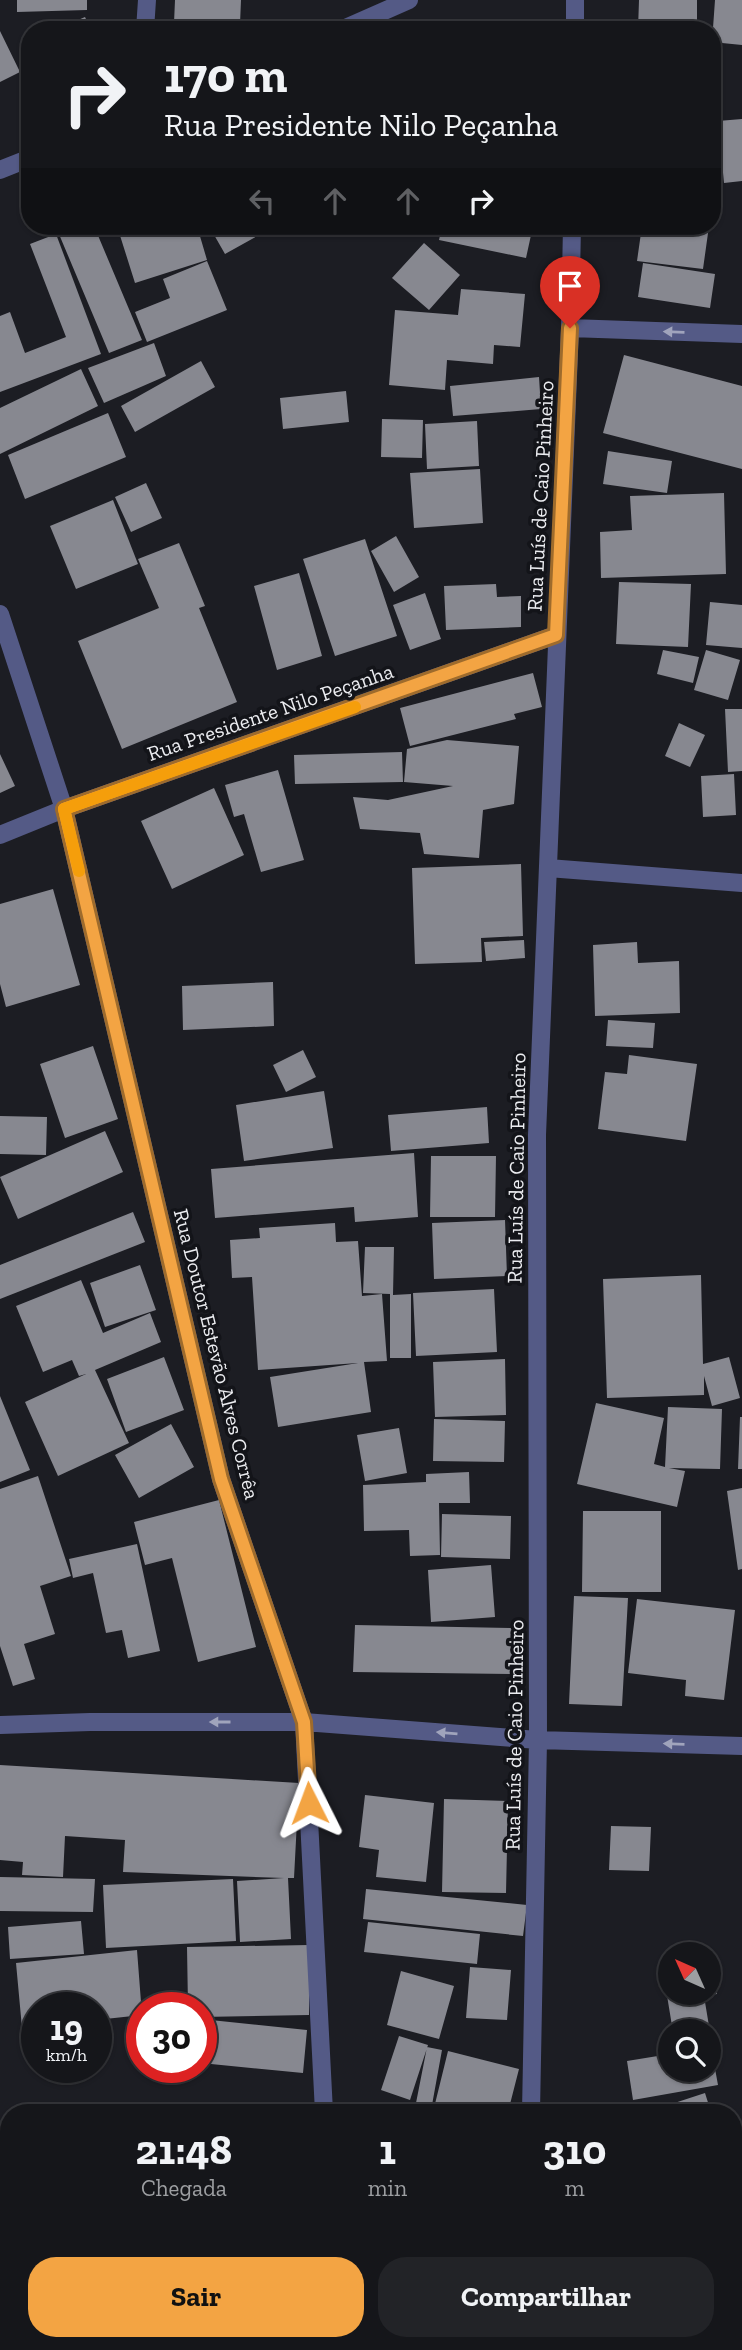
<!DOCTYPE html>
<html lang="pt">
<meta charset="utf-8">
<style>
:root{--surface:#15161a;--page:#222327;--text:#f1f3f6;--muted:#9d9fa2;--line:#343539;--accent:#f3a443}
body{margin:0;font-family:"Zilla Slab",serif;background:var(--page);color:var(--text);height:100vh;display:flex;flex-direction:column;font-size:26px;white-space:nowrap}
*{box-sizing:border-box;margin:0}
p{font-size:23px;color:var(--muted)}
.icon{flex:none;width:38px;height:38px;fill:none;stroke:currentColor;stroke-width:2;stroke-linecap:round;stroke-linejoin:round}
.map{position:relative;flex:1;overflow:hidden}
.side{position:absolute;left:0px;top:2104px;width:742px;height:247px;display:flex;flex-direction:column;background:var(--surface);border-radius:28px 28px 0 0;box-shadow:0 2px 5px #0004,0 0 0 2px var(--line)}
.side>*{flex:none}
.banner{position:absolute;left:21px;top:21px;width:700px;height:214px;border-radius:28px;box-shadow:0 2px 5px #0004,0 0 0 2px var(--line);background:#15161a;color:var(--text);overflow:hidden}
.needle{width:46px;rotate:315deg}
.controls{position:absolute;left:658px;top:1942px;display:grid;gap:14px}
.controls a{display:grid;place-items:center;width:63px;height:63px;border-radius:50%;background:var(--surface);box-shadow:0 2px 5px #0004,0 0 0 2px var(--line);font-size:35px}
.speed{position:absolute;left:21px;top:1992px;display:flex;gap:14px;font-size:35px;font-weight:700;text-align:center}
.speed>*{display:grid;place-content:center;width:91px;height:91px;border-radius:50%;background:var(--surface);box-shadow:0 2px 5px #0004,0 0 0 2px var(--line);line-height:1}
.speed small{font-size:18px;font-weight:400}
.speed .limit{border:10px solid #d22;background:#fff;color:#111}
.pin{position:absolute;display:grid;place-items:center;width:60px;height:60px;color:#fff;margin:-72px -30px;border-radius:50% 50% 50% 0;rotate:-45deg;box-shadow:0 0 7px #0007}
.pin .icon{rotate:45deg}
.me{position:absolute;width:77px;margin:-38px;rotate:357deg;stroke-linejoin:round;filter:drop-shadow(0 0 5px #0008)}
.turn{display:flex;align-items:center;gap:24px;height:147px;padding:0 28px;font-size:32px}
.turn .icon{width:91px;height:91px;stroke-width:2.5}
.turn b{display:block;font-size:49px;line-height:60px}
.lanes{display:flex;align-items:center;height:66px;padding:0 28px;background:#0003;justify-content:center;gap:35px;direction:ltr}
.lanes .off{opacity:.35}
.eta{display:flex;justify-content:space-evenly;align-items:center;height:119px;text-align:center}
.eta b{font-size:42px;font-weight:800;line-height:49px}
.button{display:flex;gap:14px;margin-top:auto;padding:14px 28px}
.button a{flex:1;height:80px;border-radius:28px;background:var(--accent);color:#111;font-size:28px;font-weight:800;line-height:80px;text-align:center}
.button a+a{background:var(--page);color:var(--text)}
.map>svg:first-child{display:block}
</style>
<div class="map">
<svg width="742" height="2350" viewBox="0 0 742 2350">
<rect width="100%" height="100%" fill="#1c1d23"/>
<path fill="#878890" d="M17,0H87V10L17,12Z
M175,0H241L240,24L174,23Z
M639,0H697V30H638Z
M715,0H742V45L712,42Z
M85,17L91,30H55Z
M0,31L20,72L0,82Z
M742,119V181L724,183L718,121Z
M94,226L142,340L109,353L56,227Z
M117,226H197L207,260L135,283Z
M209,226H275L225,254Z
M442,226H533L526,258L439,240Z
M642,226H709L703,269L637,261Z
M56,234L101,354L0,392V316L10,312L25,353L66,337L30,244Z
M424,243L460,275L429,310L392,278Z
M207,261L227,310L147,342L135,312L170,298L163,279Z
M643,263L715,274L710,308L638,297Z
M461,289L525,294L520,347L494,345L493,364L447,360L445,390L389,385L395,310L458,315Z
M154,343L166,376L104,403L88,368Z
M624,355L742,386V469L603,433Z
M201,361L215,387L135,432L121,406Z
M81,369L98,406L0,454V408Z
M539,377L541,409L453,416L450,386Z
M346,391L349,422L283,429L280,398Z
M108,413L126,457L25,499L8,455Z
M382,419L423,420L422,458L381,457Z
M477,421L479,466L427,469L425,424Z
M608,451L672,461L667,493L603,484Z
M480,469L483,523L414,528L410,473Z
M146,483L162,518L131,532L115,497Z
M724,493L726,574L601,578L600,532L632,530L630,496Z
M113,500L138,564L76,589L50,526Z
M396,536L419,577L394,592L371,551Z
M365,539L397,636L335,656L303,559Z
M179,543L205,606L199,608L237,702L122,749L78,641L159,608L138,559Z
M299,573L322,656L277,670L254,586Z
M619,582L691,584L688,647L616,644Z
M496,584L497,597L521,596V627L446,630L444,586Z
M425,593L441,639L410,650L393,605Z
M710,602L742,605V648L706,645Z
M663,650L699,657L693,683L657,674Z
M706,650L740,660L728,700L694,690Z
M533,673L542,707L514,714L516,719L410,746L400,708Z
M725,709H742V771L728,772Z
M679,723L705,735L690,767L665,756Z
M447,740L519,746L514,804L483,810L479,858L424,854L420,833L360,829L353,797L388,800L453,786L404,782L407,749Z
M402,752L403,782L295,784L294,755Z
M0,754L15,786L0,793Z
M278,770L304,860L261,872L244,814L234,817L225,785Z
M734,774L736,815L703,817L701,776Z
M214,788L244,855L172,889L141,821Z
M521,864L523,936L481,938L482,962L415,964L412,868Z
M53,889L80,985L6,1007L0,984V904Z
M524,940L525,958L486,961L484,942Z
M637,942L638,963L679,961L680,1013L595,1016L593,945Z
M273,982L274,1026L183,1030L182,986Z
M608,1020L655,1023L653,1048L606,1046Z
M93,1046L118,1119L65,1138L40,1064Z
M303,1050L316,1077L286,1092L273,1065Z
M629,1055L697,1064L686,1141L598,1129L605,1072L627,1074Z
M324,1091L333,1148L244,1161L236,1105Z
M487,1107L489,1143L391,1151L388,1115Z
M0,1116L47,1117L46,1155L0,1154Z
M105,1131L123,1172L18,1219L0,1177Z
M414,1153L418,1217L355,1222L354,1207L215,1218L211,1169Z
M431,1156H496L495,1217H430Z
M133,1212L145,1242L0,1299V1265Z
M505,1220L507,1276L434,1279L432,1223Z
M335,1223L336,1242L358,1241L362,1296L382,1294L387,1361L364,1362L371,1412L278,1427L270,1377L358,1363L258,1370L252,1277L232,1278L230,1240L260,1238L259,1228Z
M365,1247H394L393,1295L411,1294V1358H390V1294L363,1293Z
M140,1265L156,1310L105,1327L90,1283Z
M701,1275L703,1364L729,1357L740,1398L712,1406L704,1376V1395L607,1398L603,1279Z
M81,1280L103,1333L150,1313L161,1342L95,1370L129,1443L58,1476L25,1402L86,1374L79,1376L72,1360L43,1372L16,1306Z
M494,1289L497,1352L416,1356L413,1293Z
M164,1357L184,1410L126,1432L107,1379Z
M505,1359L506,1415L435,1417L433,1362Z
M0,1396L30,1470L0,1482Z
M596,1403L664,1418L654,1464L665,1467L668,1407L722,1409L720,1469L669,1468L685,1471L677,1507L577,1484Z
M740,1417H742V1469H738Z
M434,1419L505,1421L504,1462L433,1461Z
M171,1424L194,1467L139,1498L115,1455Z
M399,1428L407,1473L365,1481L357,1435Z
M469,1472L470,1503H439L440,1555L410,1556L409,1530L364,1531L363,1485L426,1482V1474Z
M38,1476L71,1576L40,1586L55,1634L24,1644L35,1679L13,1686L0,1646V1489Z
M742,1488V1569L738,1570L727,1491Z
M219,1500L256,1647L198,1662L172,1558L145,1565L134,1522Z
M583,1511H661V1592H582Z
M442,1514L511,1516L510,1559L441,1557Z
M137,1544L160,1651L128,1658L122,1630L106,1633L93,1573L73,1578L69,1559Z
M491,1565L495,1617L431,1622L428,1570Z
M574,1596L628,1598L622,1706L569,1704Z
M637,1599L735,1610L724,1700L685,1696L686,1680L628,1673Z
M355,1625L514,1628L513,1674L353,1672Z
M0,1765L299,1783L294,1878H288L291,1939L240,1942L237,1881L284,1878L123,1872L125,1840L65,1836L63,1877L22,1875L23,1862L0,1860Z
M365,1795L434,1803L426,1882L376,1877L379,1850L359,1847Z
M444,1799L508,1801L506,1893L442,1892Z
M611,1826L651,1827L649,1871L609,1870Z
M0,1877L95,1879L93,1912L0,1911Z
M233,1879L236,1941L106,1948L103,1885Z
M366,1889L527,1905L523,1936L363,1919Z
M81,1921L84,1954L10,1959L8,1927Z
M368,1922L480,1934L477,1964L364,1952Z
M309,1945V2015L201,2017V2007H188L187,1947Z
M137,1950L142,2015L96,2020V2007H37V2027L22,2028L16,1963Z
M710,1951L717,1994L704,1996L710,2032H673L661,1959L670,1957V1993H709V1955L694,1953Z
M470,1967L511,1970L507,2020L466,2018Z
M401,1971L454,1986L439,2039L387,2025Z
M201,2019L307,2030L303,2073L201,2063Z
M399,2036L428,2045L410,2100L381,2090Z
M709,2036L718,2085L633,2100L627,2061L670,2054V2070H709Z
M427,2047L442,2050L432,2105L416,2103Z
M448,2051L519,2069L508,2112H433Z
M705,2093L711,2112H647Z
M742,2257V2350H727L726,2342H733V2258Z
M204,2342H300L296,2350H223Z
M377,2342H392L424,2350H375Z
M437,2342H479L475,2350H457Z
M565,2342H624L621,2350H562Z
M668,2342H711V2350H668Z"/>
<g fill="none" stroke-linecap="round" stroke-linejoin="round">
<path stroke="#545a86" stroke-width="18" d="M145,30L147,0
M341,30L409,0
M575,30V0
M0,170L30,158
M570,328L742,334
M0,614L64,809L221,1479L304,1722L324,2112
M0,835L64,809L556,635
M548,868L742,883
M0,1725L90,1722H304L538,1740L742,1746
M531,2112L538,1740L537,1135L570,328L572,226
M0,2179L9,2225
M326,2342V2350
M526,2350V2342"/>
<path stroke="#747cc3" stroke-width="18" d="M0,2327L9,2328
M76,2342L109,2350"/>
</g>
<defs><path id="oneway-solid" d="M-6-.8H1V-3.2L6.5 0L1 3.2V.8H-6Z" transform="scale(1.75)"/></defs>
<g fill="#a0a4bc">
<use href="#oneway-solid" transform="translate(674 332) rotate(-178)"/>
<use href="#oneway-solid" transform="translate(220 1722) rotate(180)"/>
<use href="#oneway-solid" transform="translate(447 1733) rotate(-175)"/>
<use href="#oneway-solid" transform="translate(674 1744) rotate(-178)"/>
</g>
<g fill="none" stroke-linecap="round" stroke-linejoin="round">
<g stroke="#9e6b2c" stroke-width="18">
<path id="route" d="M309,1803L304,1722L221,1479L64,809L556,635L570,328"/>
</g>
<use href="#route" stroke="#f3a443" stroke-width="12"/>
<path stroke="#f59e0b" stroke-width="12" d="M79,871L64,809L355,707"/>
</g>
<g text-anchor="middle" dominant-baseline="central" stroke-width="7" stroke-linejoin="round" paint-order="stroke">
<g font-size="21" fill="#ecedf1" stroke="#131419">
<text transform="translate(540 496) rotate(-87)">Rua Luís de Caio Pinheiro</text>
<text transform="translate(270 712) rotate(-19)">Rua Presidente Nilo Peçanha</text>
<text transform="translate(516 1168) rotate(-89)">Rua Luís de Caio Pinheiro</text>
<text transform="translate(217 1354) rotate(76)">Rua Doutor Estevão Alves Corrêa</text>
<text transform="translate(514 1735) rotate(-89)">Rua Luís de Caio Pinheiro</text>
</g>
</g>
</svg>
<div class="controls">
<a><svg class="needle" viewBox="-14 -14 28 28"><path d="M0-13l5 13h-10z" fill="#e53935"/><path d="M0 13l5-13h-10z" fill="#9d9fa2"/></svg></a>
<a><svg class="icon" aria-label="search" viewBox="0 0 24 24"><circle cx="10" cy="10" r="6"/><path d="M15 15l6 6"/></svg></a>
</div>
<div class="speed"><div>19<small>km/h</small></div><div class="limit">30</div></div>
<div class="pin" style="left:570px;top:328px;background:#d93025"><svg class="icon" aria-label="arrive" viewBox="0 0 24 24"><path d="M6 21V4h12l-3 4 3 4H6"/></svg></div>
<svg class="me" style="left:309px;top:1803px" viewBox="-20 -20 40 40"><path d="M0-17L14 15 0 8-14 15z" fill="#f3a443" stroke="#fff" stroke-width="4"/></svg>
<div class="banner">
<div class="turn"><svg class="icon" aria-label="right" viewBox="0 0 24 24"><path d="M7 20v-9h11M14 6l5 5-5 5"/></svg><div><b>170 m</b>Rua Presidente Nilo Peçanha</div></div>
<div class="lanes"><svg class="icon off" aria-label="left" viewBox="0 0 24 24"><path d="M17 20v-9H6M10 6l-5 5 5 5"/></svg><svg class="icon off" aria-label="ahead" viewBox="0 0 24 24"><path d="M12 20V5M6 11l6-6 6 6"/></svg><svg class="icon off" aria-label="ahead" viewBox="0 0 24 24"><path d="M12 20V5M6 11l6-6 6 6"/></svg><svg class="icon" aria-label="right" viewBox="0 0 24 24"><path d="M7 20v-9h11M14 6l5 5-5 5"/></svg></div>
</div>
<section class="side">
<div class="eta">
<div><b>21:48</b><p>Chegada</p></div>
<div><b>1</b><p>min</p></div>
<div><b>310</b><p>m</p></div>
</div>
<div class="button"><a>Sair</a><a>Compartilhar</a></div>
</section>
</div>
